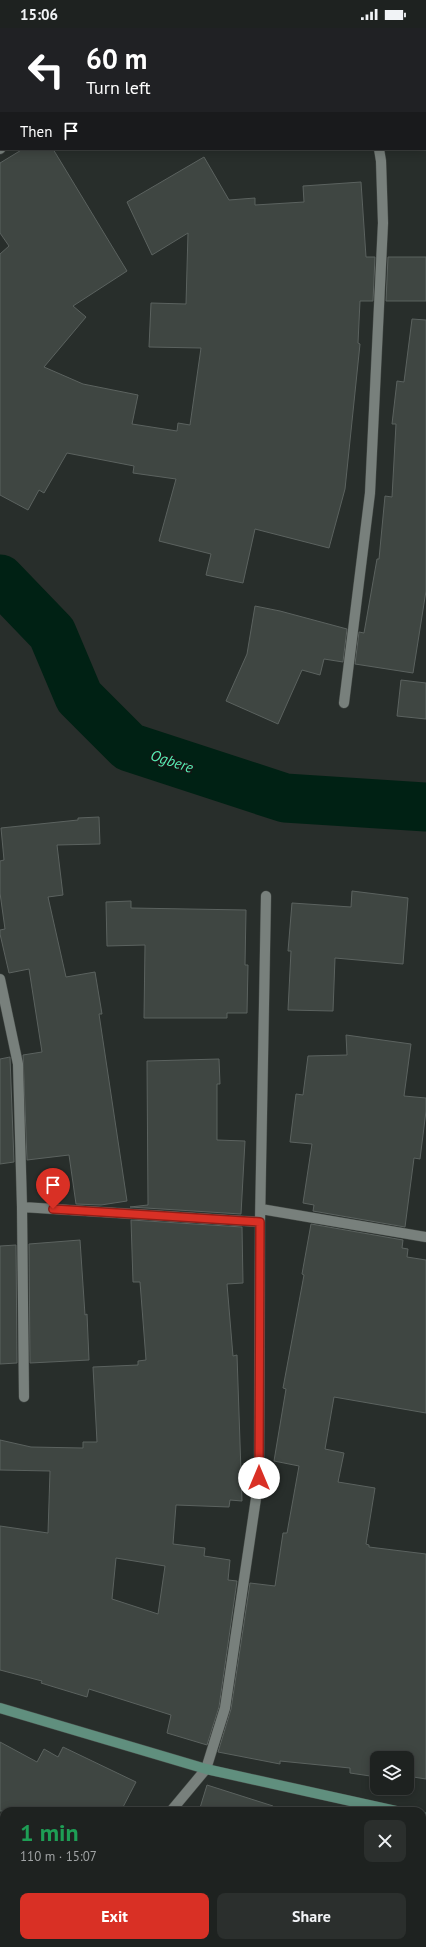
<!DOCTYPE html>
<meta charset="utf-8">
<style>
:root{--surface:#1e2220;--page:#2b2f2d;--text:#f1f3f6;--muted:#a1a4a5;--line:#3c3f3e;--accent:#d93025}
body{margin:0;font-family:"PT Sans",sans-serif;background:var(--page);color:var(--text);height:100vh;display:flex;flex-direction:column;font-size:15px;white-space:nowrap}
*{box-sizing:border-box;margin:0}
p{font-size:13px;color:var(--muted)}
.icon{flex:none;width:22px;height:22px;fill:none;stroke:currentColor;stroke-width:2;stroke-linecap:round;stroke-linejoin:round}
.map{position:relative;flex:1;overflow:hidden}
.sheet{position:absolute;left:0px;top:1779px;width:426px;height:140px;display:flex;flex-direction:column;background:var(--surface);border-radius:12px 12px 0 0;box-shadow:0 2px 10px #0003,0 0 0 1px var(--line)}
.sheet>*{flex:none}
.banner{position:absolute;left:0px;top:0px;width:426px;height:122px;box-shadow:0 2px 10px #0003,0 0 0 1px var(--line);background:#202124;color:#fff;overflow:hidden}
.tools{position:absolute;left:370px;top:1723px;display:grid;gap:8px}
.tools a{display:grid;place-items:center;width:44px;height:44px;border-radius:8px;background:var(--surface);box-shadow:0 2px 10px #0003,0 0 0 1px var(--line);font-size:20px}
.pin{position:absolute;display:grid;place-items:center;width:34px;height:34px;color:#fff;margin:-41px -17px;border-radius:50% 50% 50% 0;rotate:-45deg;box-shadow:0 0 4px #0007}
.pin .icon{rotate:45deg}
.me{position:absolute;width:44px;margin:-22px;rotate:0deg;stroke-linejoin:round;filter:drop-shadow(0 0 3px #0008)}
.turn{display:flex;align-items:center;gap:14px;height:84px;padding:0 20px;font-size:18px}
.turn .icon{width:52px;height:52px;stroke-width:2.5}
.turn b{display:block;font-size:28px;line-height:34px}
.then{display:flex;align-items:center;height:38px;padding:0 20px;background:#0003;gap:8px;font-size:15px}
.round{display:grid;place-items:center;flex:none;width:42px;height:42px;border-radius:8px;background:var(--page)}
.headline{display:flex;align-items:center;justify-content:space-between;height:68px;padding:0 20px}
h1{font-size:24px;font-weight:600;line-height:30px;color:#1e9e55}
.button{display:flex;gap:8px;margin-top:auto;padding:8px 20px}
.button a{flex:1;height:46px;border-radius:8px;background:var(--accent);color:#fff;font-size:16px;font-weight:600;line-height:46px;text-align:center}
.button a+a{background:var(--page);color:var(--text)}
.status{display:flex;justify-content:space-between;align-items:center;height:28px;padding:0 20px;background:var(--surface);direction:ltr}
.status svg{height:11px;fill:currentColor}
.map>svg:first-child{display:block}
</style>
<div class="status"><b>15:06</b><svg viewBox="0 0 49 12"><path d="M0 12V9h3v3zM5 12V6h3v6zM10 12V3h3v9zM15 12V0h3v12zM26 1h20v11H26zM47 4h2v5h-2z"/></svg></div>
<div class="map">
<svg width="426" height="1919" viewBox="0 0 426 1919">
<rect width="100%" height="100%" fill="#282e2b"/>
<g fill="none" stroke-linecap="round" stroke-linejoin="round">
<path stroke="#002114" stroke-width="49" d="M0,551L52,605L79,669L129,719L285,770L426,779"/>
</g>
<path fill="#3f4642" stroke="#5b625f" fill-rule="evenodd" d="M23,121H53L127,243L73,278L86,289L44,339L83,356L138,367L132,396L177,403L178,395L190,397L201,320L149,319L151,275L186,276L188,205L152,227L127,174L204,129L229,172L255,170V177L304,174L303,158L361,154L366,229H375L373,273H360L358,315L360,316L345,461L329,520L255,501L243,555L206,547L211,526L159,513L176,451L133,445L134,438L67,425L44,465L39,462L28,482L0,467V226L9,218L0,205V135Z
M388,229H426V273H386Z
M412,291L426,292V563L413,645L355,636L359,604L364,605L377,531H379L385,468L392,469L396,396H392L397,353L404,354Z
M255,578L280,583L347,601L343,634L324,631L320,647L302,642L278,696L226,673L247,626Z
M401,652L426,655V691L397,688Z
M99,789L100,816L57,817L63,867L48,869L66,949L95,944L102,986H99L127,1173L101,1177L76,1176L69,1127L27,1132L23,1027L42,1024L29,941L9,945L0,906V902L5,901L0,865V833L4,832L1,800L78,792V790Z
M352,863L408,870L403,936L335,930L333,983L288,982L291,923H288L292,875L351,879Z
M131,873V880L246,882L245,937H248L247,985H227V990H144L145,917L107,918L106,874Z
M346,1007L411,1016L404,1068L426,1070V1083L420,1131L414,1130L405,1199L313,1183L314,1177L303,1175L312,1116L290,1114L296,1066L303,1067L308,1028L347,1027Z
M10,1029L14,1134L0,1136V1031Z
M219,1031L220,1056H217V1112L245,1113L241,1186L130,1179L148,1177L147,1033Z
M131,1192L242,1199L243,1255L227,1256L233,1328L237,1327L242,1473L230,1472L229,1479L176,1477L173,1516L205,1520L204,1528L230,1532L228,1552L237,1553L219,1679L207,1717L167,1705L171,1687L89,1661L87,1669L41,1655L42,1653L0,1642V1498L48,1505L50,1443L0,1442V1412L31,1419L83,1420V1414H97L93,1339L138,1337V1333L146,1332L140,1254H133ZM116,1530L165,1538L158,1586L112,1571Z
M311,1196L403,1212L402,1220L408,1221L407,1229L426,1232V1385L334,1369L325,1421L344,1425L338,1454L375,1460L366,1516L369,1517V1519L426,1526V1751L407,1748V1730H377V1749L350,1745V1740L280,1733V1736L218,1724L231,1681L250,1555L275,1558L283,1505H287L299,1438L274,1433L286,1361L283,1360L304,1247L302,1246Z
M80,1212L85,1287L87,1286L89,1332L30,1335L29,1216Z
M16,1217L17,1335L0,1336V1218Z
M0,1714L37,1734L44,1721L58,1729L63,1719L136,1754L121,1783H0Z
M207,1757L273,1778L272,1783H199Z"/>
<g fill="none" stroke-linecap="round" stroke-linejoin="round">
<g stroke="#454a47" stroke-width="11">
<path id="street" d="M340,0V1
M184,1L186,0
M0,121L1,120
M344,675L370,465L383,195L381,133L379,121
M0,951L18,1036L22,1179L260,1194
M22,1179L24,1369
M261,1181L426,1209
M171,1783L206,1741L225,1680L259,1450L260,1194L266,868
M73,1919L75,1915"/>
</g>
<g stroke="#454a47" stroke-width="11">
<path id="secondary" d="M0,1680L206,1741L396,1783
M422,1789L426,1790"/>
</g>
<use href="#street" stroke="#78807c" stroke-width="10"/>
<use href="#secondary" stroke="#608f7e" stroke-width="10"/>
</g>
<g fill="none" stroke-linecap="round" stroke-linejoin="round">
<g stroke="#8d1f18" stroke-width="10">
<path id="route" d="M53,1181L260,1194L259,1450"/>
</g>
<use href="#route" stroke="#d93025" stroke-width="7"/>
</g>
<g text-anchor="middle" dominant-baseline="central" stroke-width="3.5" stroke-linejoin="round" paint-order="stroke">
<g font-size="15" font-style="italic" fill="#58f1b6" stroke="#131614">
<text transform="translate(172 733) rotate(18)">Ogbere</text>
</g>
</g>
</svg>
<div class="tools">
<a><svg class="icon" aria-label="layers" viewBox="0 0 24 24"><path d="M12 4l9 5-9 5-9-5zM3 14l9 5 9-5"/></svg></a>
</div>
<div class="pin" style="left:53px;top:1181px;background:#d93025"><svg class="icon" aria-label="arrive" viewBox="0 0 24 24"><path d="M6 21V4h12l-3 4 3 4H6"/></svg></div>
<svg class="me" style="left:259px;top:1450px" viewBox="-20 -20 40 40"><circle r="19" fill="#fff"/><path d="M0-13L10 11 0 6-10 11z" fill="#d93025"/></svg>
<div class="banner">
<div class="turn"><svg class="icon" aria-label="left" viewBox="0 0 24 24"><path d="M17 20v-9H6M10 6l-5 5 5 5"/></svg><div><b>60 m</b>Turn left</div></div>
<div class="then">Then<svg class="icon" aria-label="arrive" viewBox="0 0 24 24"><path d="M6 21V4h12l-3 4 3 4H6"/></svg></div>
</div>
<section class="sheet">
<div class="headline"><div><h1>1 min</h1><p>110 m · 15:07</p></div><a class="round"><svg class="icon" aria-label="close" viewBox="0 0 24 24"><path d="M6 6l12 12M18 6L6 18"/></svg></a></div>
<div class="button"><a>Exit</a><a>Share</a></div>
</section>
</div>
